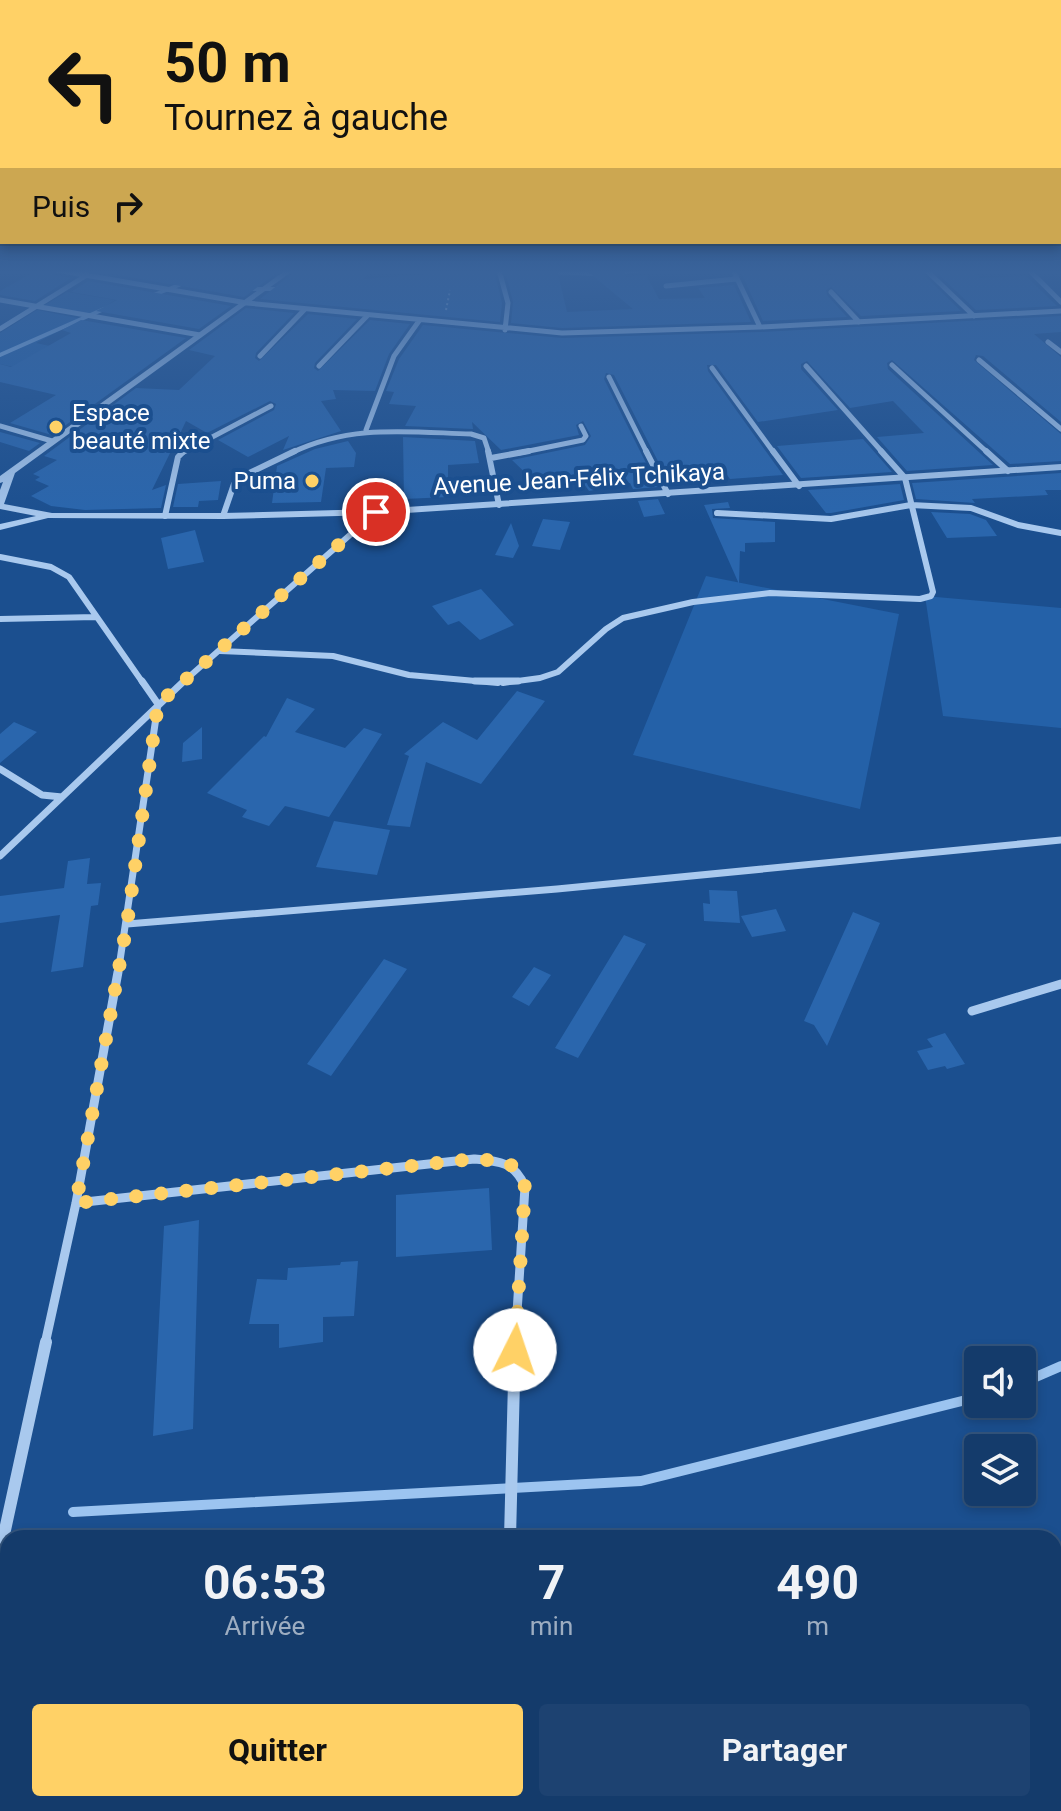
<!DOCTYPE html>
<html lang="fr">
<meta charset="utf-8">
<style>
:root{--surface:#143b6b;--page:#1d4271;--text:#f1f3f6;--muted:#9dadc1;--line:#33557e;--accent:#ffd166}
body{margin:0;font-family:Roboto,sans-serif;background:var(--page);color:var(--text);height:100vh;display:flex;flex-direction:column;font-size:30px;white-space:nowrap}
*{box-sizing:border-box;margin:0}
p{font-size:26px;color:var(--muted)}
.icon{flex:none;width:44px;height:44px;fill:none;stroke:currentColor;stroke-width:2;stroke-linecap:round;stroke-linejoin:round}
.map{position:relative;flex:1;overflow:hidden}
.panel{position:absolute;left:0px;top:1530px;width:1062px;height:282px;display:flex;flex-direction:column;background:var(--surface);border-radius:24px 24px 0 0;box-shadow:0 4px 12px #0003,0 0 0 2px var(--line)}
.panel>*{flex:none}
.top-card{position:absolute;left:0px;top:0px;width:1062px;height:244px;box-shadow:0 4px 12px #0003,0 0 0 2px var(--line);background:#ffd166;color:#111;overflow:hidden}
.buttons{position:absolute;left:964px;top:1346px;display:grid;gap:16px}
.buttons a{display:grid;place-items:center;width:72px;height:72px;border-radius:8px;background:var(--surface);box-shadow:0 4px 12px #0003,0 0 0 2px var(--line);font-size:40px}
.pin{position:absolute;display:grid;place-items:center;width:68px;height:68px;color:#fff;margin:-34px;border:4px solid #fff;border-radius:50%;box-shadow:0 2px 8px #0007}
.me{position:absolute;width:88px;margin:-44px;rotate:4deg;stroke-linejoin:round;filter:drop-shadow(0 0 6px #0008)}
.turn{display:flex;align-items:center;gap:28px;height:168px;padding:0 32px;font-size:36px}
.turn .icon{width:104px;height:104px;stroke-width:2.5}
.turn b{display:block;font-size:56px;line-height:68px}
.then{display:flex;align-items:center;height:76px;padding:0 32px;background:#0003;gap:16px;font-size:30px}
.eta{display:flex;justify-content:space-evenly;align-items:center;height:136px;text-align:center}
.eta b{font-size:48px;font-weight:700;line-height:56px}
.cta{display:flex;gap:16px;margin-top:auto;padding:16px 32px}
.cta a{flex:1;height:92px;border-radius:8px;background:var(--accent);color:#111;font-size:32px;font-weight:700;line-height:92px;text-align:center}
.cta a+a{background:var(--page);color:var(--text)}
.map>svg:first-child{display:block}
</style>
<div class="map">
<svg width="1061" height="1811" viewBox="0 0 1061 1811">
<rect width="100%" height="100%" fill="#1b4f8f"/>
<path fill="#2461a8" d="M67,292L115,300L92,316L43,306Z
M37,310L82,319L36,343L59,348L13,367L0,364V333Z
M706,576L899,614L860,809L633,755Z
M925,596L1061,608V728L943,716Z"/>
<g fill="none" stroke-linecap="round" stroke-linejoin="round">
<path stroke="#9cc4f0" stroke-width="4" d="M549,272L597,274
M617,273L643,270
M246,289H281
M151,296L184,283
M0,355L104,309"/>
<path stroke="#9cc4f0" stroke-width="10" d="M1022,1383L1061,1366
M73,1512L641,1481L978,1397"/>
</g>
<path fill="#2a66ad" d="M37,270H51L54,275L71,278L35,301L0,295V291Z
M89,270H281L244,297Z
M297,270H371L364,279L440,273L439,270H494L502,303L500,322L260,299Z
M505,270H557L567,312L633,309L586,270H623L626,277L646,275L659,299L705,298L698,288L734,285L751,322L562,328L511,323L513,302Z
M815,270L820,276L872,270L921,272L961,311L861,316L831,287L826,290L827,295L847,317L763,321L741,272Z
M934,270H972L980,278L1026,276L1057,306L976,310Z
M88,281L231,306L199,329L96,311L117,300L71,292Z
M246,308L294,313L256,353L255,358L259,361L308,314L357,319L315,363L314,368L318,371L370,320L410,324L389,354L375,391L333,390L336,399L321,401L341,431L283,450L289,436L248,457L218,440L274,410L276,404L270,401L207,433L186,421L178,438L172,436L171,451L152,490L166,485L161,508L85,510L51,506L31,496L49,486L35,480L40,477L33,474L57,460L44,456L136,388L179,390L215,356L189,350Z
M1061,316V332L1034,334L1061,357V422L983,356L976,355L974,360L1061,434V461L1010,464L892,360L887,363L888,369L993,465L907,471L877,437L924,433L893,401L850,408L807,361L801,364V369L838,410L758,422L716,365H707L708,371L783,475L730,479L722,468L663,471L614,375L606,373L604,379L658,487L633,489L630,483L589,491L582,481H575L574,474L538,485L512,460L585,445L591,436L583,421L576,425L579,435L501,450L472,422L473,429L405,426L416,406L389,404L394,392L386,391L399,359L423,325L562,338L760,332Z
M81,320L186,338L52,435L10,423L56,395L0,382V364L11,367L71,333L62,330Z
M0,432L40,443L29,451L0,442Z
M403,437L475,441L479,463L448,465V497L404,499Z
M863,439L892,472L801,478L777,446Z
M348,441L356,453L354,467L326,468L321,502L272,503L277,466L315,449Z
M1061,473V490H1045L1048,495L972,499L975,503L916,499L912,483Z
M221,481L218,500L199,501L198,507H173L178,484Z
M900,484L904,500L831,513H826L808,490Z
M658,499L665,514L644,517L638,501Z
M728,502L730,508L712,509L713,518L775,522V542L745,543V552L740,551L739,584L704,505Z
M931,512L970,514L986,520L997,536L947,538Z
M543,519L570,522L560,550L532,546Z
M511,523L519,546L513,558L495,555Z
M195,530L204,562L168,569L161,538Z
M481,589L514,625L480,640L459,621L448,625L432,606Z
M517,691L545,701L481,784L426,762L410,827L387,825L409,756L404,754L443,722L477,740Z
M287,698L315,709L295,732L345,748L364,728L382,734L329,817L285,806L269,826L242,817L247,810L207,793L264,736L266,737Z
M14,722L37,732L0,763V734Z
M202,727V759L182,762L183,743Z
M334,821L390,830L377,875L316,867Z
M90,858L87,884L101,883L98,905L91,906L83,967L51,972L60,915L0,923V896L64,888L68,861Z
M709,890L737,891L740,923L704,921L703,903L710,904Z
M776,909L786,931L752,937L741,916Z
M853,912L880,923L827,1046L814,1025L804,1021Z
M624,935L646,944L578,1058L555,1048Z
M384,959L407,969L331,1076L307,1064Z
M534,967L551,975L529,1006L512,997Z
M945,1033L965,1064L947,1069L945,1066L928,1070L917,1051L933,1047L927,1039Z
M489,1188L492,1250L396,1257V1195Z
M199,1220L193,1429L153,1436L164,1226Z
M358,1261L354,1316L323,1317V1342L279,1348V1324H249L257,1279L287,1280L288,1268L340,1265L341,1262Z"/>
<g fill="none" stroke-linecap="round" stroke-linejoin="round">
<path stroke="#a9c9ee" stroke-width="2" stroke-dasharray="2 3" stroke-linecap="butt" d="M446,310L450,290"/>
<path stroke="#a9c9ee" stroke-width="9" d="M506,1804V1811"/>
<path stroke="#a9c9ee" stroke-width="5" d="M56,270L247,303L562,333L760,327L1061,311
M499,270L508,303L505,330
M926,270L974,316
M1029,270L1061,302
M734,272L760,327
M666,286L736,279
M831,292L859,322
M0,300L200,335
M0,329L87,275
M1048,342L1061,352
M260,356L305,309
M979,360L1061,429
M892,365L988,453
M319,366L367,316
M806,366L883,453
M712,368L774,453
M609,377L647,453
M0,426L52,441
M366,430L394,356L419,321
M182,453L271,406
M291,453C351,424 407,432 471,434L484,438L489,453
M519,453L583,440L586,436L581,426"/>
<path stroke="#a9c9ee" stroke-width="6" d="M488,451L499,505
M646,451L668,494
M773,451L799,486
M986,451L1008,471
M491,458L529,451
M717,513L831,519L911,505L971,508L1018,525L1061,533
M165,516L178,457L184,451
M223,516L234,484L241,477L295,451
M0,557L51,567L69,577L143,683
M0,619L96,617
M220,651L333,656L409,675L498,683
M182,683L376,512
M503,683L540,678L558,672L606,629L623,618L693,602L770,593L920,599L931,596L933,592L905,478L881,451"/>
<path stroke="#a9c9ee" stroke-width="7" d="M475,681H518
M0,769L42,795L62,797
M0,856L184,681
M127,924L557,889L1061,840
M118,974L158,704L142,681"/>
<path stroke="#a9c9ee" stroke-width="9" d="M972,1011L1061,984
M76,1203L474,1159C499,1161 515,1162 525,1187L515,1344
M45,1344L76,1203L118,972"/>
<path stroke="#a9c9ee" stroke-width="12" d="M510,1538L515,1342
M0,1553L46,1342
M1054,1701L1061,1700
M297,1811L344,1804"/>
<path fill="#a9c9ee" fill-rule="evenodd" d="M286,270H294L15,473L4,504L52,513H223L376,509L1061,464V470L376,515L223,519L48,518L0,530V524L36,516L0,509V490L3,482L0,483V476Z"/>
</g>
<linearGradient id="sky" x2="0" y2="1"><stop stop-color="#0f2b4f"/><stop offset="0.52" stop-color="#39639b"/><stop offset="1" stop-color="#39639b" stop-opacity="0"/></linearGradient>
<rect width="1061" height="523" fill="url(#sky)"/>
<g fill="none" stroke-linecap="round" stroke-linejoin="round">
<path stroke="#ffd166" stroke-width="14" stroke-dasharray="0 25.2" d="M376,512L158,704L127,924L76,1203L474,1159C502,1162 515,1157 525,1187L515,1350"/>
</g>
<g fill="#ffd166" stroke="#1b4f8f" stroke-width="3">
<circle cx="56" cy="427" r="8"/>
<circle cx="312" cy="481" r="8"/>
</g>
<g text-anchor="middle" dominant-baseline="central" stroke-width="8" stroke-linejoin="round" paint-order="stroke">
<g font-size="24" fill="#fff" stroke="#1b4f8f" text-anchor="start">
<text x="72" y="413">Espace<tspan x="72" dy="28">beauté mixte</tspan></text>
<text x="296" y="481" text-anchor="end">Puma</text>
</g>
<g font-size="24" fill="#fff" stroke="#1b4f8f">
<text transform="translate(579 479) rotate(-3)">Avenue Jean-Félix Tchikaya</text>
</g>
</g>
</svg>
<div class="buttons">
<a><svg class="icon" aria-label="sound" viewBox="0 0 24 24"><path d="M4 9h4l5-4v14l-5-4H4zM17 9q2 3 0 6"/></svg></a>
<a><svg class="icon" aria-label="layers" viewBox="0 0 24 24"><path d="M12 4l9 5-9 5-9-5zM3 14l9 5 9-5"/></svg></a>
</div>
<div class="pin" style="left:376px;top:512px;background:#d93025"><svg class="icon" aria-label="arrive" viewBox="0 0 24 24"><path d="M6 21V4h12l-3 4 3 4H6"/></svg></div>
<svg class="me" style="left:515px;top:1350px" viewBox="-20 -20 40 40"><circle r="19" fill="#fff"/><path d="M0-13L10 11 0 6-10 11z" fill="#ffd166"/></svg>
<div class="top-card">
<div class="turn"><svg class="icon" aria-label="left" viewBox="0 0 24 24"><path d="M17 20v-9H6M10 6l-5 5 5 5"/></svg><div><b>50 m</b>Tournez à gauche</div></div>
<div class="then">Puis<svg class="icon" aria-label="right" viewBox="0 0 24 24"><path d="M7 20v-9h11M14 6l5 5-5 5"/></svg></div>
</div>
<section class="panel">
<div class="eta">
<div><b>06:53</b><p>Arrivée</p></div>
<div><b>7</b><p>min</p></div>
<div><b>490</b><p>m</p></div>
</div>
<div class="cta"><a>Quitter</a><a>Partager</a></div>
</section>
</div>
